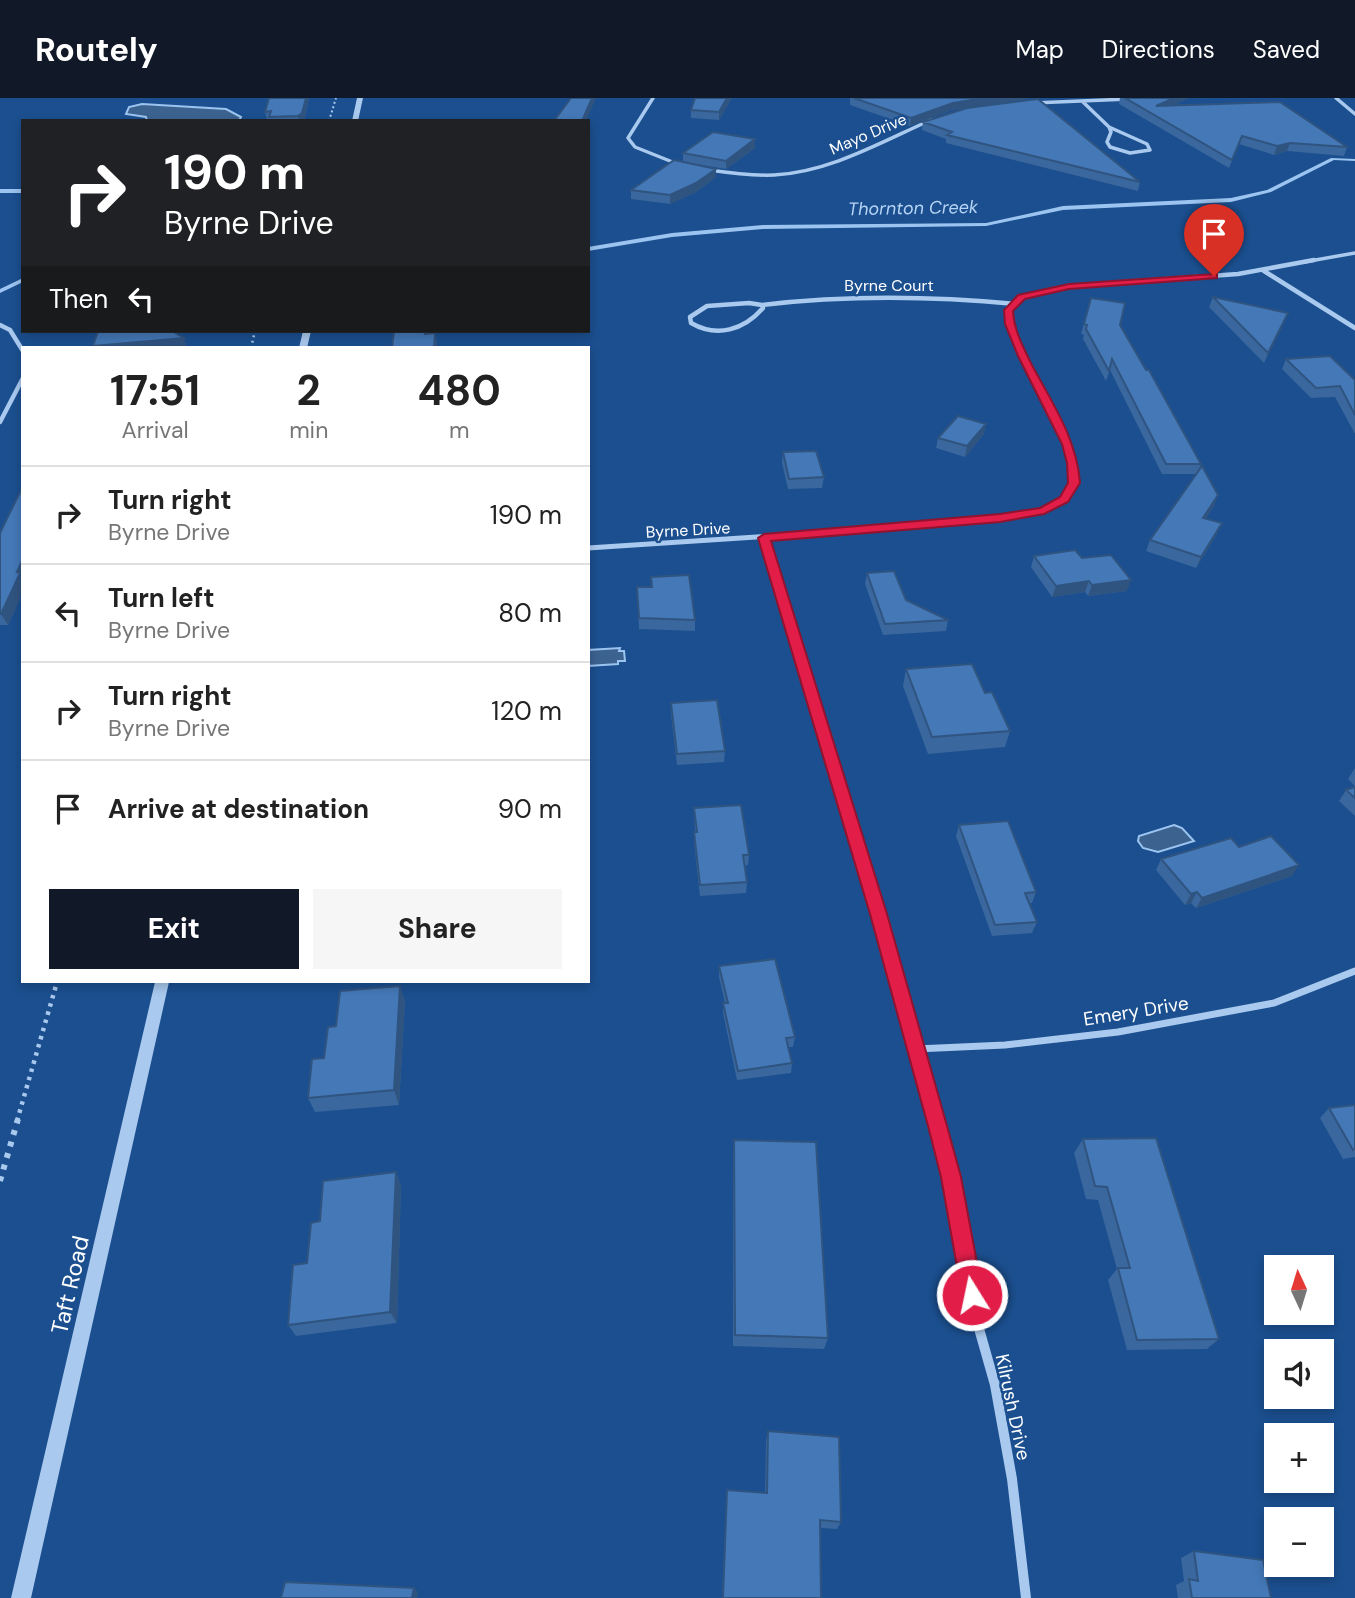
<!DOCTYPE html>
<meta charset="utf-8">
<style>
:root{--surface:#fff;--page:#f6f6f6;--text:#222;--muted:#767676;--line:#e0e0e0;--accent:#111827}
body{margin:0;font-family:"DM Sans",sans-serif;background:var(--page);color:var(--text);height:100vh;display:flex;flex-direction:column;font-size:26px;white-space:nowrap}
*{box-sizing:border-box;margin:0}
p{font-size:23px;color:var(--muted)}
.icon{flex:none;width:38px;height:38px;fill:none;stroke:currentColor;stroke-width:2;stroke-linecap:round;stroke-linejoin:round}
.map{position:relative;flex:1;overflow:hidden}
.panel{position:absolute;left:21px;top:248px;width:569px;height:637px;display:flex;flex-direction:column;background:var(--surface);border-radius:0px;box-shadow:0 4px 10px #0003}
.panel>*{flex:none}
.top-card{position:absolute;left:21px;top:21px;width:569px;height:214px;border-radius:0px;box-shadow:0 4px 10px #0003;background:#202124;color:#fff;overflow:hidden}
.needle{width:46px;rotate:356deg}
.tools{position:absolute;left:1264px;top:1157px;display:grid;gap:14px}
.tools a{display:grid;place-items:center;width:70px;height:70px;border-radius:0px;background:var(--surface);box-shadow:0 4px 10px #0003;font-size:35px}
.pin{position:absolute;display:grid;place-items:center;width:60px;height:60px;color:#fff;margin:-72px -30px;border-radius:50% 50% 50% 0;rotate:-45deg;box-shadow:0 0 7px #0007}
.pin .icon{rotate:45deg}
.me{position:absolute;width:77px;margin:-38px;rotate:350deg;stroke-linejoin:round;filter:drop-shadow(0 0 5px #0008)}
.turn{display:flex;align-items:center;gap:24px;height:147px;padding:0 28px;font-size:32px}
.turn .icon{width:91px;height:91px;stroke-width:2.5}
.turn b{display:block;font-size:49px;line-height:60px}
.then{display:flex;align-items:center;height:66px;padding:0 28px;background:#0003;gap:14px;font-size:26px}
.eta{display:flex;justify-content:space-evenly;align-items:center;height:119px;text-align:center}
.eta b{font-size:42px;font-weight:700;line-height:49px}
.cta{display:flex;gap:14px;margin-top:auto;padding:14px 28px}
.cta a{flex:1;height:80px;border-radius:0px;background:var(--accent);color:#fff;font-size:28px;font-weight:700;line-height:80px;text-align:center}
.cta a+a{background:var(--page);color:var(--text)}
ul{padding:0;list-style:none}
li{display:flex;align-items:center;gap:21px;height:98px;padding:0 28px;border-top:2px solid var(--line)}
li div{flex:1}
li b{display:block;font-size:26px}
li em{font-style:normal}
header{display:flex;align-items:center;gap:42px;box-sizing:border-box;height:98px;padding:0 35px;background:var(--accent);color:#fff}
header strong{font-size:33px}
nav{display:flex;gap:38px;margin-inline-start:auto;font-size:24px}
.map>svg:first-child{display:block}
</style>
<header>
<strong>Routely</strong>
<nav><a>Map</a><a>Directions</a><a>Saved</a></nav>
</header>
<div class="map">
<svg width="1355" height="1500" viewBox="0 0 1355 1500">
<rect width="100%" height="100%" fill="#1b4f8f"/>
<path fill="#3c6290" stroke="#9cc4f0" stroke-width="2" d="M142,6L226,11L241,19L239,23H147L146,19L126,16L129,9Z
M620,550L619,553H624L625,563H618V566L588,568V552Z
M1174,727L1182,730L1194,743L1158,754L1143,750L1138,743L1139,738Z"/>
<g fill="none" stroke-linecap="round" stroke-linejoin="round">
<path fill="#9cc4f0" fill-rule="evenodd" d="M1331,60L1355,61V63L1334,62L1271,94L1231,104L1063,112L986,128L763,131L672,139L588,153V149L672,135L763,127L986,125L1063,108L1231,100L1267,92Z
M0,91H23V95H0Z
M23,180V184L0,195V191Z"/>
<path stroke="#a9c9ee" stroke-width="2" stroke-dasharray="2 2.5" stroke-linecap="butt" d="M329,23L336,0"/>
<path stroke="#a9c9ee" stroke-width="2.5" stroke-dasharray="2 3.5" stroke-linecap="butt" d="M251,250L255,233"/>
<path stroke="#a9c9ee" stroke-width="4.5" stroke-dasharray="3.5 5" stroke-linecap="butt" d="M17,1023L57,884"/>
<path stroke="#a9c9ee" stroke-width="6" stroke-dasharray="5 7" stroke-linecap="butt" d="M0,1083L18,1021"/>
<path stroke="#a9c9ee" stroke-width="3.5" d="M653,0L628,40L635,49L680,67
M1336,0L1355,16
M1082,3L1109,29
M1033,5L1129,1
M1109,29L1147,46L1150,52L1130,55L1110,49L1107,44L1111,34Z
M709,72C730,75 752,78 774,77C830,74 881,44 931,22
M1304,164L1355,155"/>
<path stroke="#a9c9ee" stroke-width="4.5" d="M1264,173L1355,230
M749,205L762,207L763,210C744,232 717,240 691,225L690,219L707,208Z
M762,207C847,197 931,198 1016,206
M0,227L10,232L23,253
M0,324L23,280
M1074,378L1068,346L1009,226V212L1022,199L1069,188L1238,176L1314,162"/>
<path stroke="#a9c9ee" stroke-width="5" d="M764,440L830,657
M588,450L925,428L1044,413L1064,401L1074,385V376"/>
<path stroke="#a9c9ee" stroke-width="7" d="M829,655L886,843L935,1023
M916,951L1005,947L1118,934L1274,905L1355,873"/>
<path stroke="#a9c9ee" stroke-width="10" d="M935,1021L951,1079L976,1220L995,1287L1012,1381L1026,1500"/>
<path fill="#a9c9ee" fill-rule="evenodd" d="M357,0H363L358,23H352Z
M303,233H311L307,250H299Z
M155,884H169L31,1500H11Z"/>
</g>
<path fill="#3a679d" d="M269,0H309L304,23H270L269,22H267L265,14Z
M695,0H732L719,22L691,20V12Z
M850,0H1027L1026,1L952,12L910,28L850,7Z
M1120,0H1189L1173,7L1347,49L1344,58L1287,53L1274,57L1239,46L1229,70L1119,6Z
M923,24L1140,84L1138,93L946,45V41L922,32Z
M755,41V50L726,71L690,65L716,79L696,94L670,106L631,101V92L683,64V55Z
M1213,199L1288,215L1264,265L1209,209Z
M1091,200L1120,227L1201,366L1198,374L1214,408L1206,420L1217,436L1196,470L1146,453L1150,442L1196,376H1162L1110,272L1106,283L1083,241L1084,237L1081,236Z
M1286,261L1355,282V336L1335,299L1311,300L1282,271Z
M984,336L965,359L936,350L938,340Z
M783,354L824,379L822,390L788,391L782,365Z
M23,388V494L8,527H0V435Z
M1034,458L1082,460L1127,493L1088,498L1085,494L1052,499L1031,469Z
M867,475L906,502L948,522L946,533L883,537L865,486Z
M651,479L695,522V533L639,531L637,489H652Z
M906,571L985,595L1010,633L1005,649L928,656L903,588Z
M671,605L725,653L724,664L677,667L671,616Z
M1355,670V688L1348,681Z
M1355,689V718L1339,703L1346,692Z
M694,710L749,757L748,767L744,768L747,784L746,795L700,798L694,745V734H695Z
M959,727L1036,794L1032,805H1029L1037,824L1032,835L992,838L956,738Z
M1239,749L1292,778L1196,810L1191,805L1185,807L1156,772L1161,761Z
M719,868L795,939L793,949H788L792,965L791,975L737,982L723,915V905H725L719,879Z
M405,903L399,1007L315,1014L308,1000L336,928Z
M1355,1007V1059L1343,1061L1320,1020L1329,1010Z
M1083,1041L1219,1241L1207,1251L1127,1252L1108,1182L1117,1171L1098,1102L1086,1101L1074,1055Z
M734,1042L828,1240L824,1251L733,1248V1055Z
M396,1074L401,1088L397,1225L296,1238L288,1227L320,1123Z
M768,1333L841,1424L837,1431L820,1430L821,1500H722L727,1392L765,1395L766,1342Z
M1194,1453L1271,1500H1178L1176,1487L1184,1483L1181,1460Z"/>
<path fill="#305480" d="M306,0H309L304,23H299L298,18Z
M592,0H596L586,23H582Z
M727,0H732L719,22V14Z
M984,0H1027L1026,1L952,12L910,28L911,20L953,5Z
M1174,0H1189L1154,16L1156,8Z
M755,41V50L726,71V63Z
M1290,45L1287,53L1274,57L1277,48Z
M716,71V79L696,94L670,106V97Z
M1288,215L1284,225L1264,265L1268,255Z
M435,235L437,245V250H434Z
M184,240L187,250H94L93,248Z
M986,326L984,336L965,359L967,348Z
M1218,397L1214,408L1199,431L1203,420Z
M1222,425L1217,436L1196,470L1201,459Z
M23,461V494L8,527L1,516L17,474Z
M1131,482L1127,493L1088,498L1092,487Z
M1089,483L1085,494L1052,499L1056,488Z
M1299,767L1292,778L1196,810L1202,800Z
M1197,794L1191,805L1185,807L1191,796Z
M400,888L405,903L399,1007L394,992Z
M396,1074L401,1088L397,1225L390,1214Z
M414,1490L418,1494L417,1500H412Z"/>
<path fill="#4478b7" stroke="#305480" stroke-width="2" d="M269,0H306L302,15L298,18L269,19L271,13L265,14Z
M571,0H592L582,23H554Z
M695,0H727L719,14L691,12Z
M854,0H984L953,5L911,20Z
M1125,0H1174L1156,8L1280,4L1347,49L1290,45L1277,48L1242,38L1232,62Z
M1038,1L1140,84L947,37L952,34L923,24L967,10Z
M713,34L755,41L726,63L683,55Z
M674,62L716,71L696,85L670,97L631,92Z
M1213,199L1288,215L1268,255Z
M1091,200L1125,205L1120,227L1146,272H1149L1201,366H1166L1112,261L1109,273L1086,231L1087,227L1084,226Z
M98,233H172L184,240L93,248Z
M394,233H426L425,236L435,235L434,250H392Z
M1330,258L1355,282V317L1340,288L1316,290L1286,261Z
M958,318L986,326L967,348L938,340Z
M816,353L824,379L789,381L783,354Z
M1202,368L1218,397L1203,420L1222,425L1201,459L1150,442Z
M23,388V461L17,474L21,473L1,516H0V435Z
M1075,452L1082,460L1111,457L1131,482L1092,487L1089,483L1056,488L1034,458Z
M894,473L906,502L948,522L885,526L867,475Z
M689,477L695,522L639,520L637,489H652L651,479Z
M972,566L985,595L992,594L1010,633L932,639L906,571Z
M717,602L725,653L677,656L671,605Z
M1355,689V700L1346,692Z
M741,707L749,757H743L747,784L700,787L694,734H697L694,710Z
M1008,723L1036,794L1025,795L1037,824L995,827L959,727Z
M1271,738L1299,767L1202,800L1197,794L1191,796L1161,761L1231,740L1239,749Z
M775,861L795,939L786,940L792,965L738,973L723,905H728L719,868Z
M400,888L394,992L308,1000L312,961L324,960L328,929L336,928L340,893Z
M1355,1007V1051L1353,1052L1329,1010Z
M1156,1040L1219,1241L1137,1242L1118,1170H1130L1107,1089L1095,1088L1083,1041Z
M734,1042L816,1044L828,1240L735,1237Z
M396,1074L390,1214L288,1227L293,1167L307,1165L311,1125L320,1123L323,1083Z
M768,1333L839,1339L841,1424L820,1422L821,1500H723L727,1392L767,1395Z
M1194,1453L1263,1462L1271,1500H1192L1189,1481L1198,1483Z
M285,1484L414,1490L412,1500H281Z"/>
<path fill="#e11d48" stroke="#92132f" stroke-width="2" d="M1214,176H1217V180L1069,191L1025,201L1013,213C1014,233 1024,251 1033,269C1053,306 1077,342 1080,385L1068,404L1044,416L1000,424L771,443L887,816L947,1028L961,1079L983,1197L980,1204L972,1207L965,1204L962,1197L941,1079L928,1028L870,816L758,440L764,436L1000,416L1040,410L1060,399L1068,385L1067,365L1062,346L1018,258L1005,226L1004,212L1018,197L1069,186Z"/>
<g text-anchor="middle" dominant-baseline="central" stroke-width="5" stroke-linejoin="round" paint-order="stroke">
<g font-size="16" fill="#fff" stroke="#1b4f8f">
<text transform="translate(868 36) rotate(-23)">Mayo Drive</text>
<text x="889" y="187">Byrne Court</text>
<text transform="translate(688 432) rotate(-3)">Byrne Drive</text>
</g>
<g font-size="18" font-style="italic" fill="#b5d3f5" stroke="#1b4f8f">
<text transform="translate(913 110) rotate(-1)">Thornton Creek</text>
</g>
<g font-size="19" fill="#fff" stroke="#1b4f8f">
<text transform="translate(1136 913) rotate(-9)">Emery Drive</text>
<text transform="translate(1013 1309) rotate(78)">Kilrush Drive</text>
</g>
<g font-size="23" fill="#fff" stroke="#1b4f8f">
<text transform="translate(70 1187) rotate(-77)">Taft Road</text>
</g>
</g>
</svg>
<div class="tools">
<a><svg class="needle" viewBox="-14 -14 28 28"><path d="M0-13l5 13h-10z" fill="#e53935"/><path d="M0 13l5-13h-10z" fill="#767676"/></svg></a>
<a><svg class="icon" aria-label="sound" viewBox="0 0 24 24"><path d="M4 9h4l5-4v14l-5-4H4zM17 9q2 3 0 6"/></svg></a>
<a>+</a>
<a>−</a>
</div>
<div class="pin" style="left:1214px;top:178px;background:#d93025"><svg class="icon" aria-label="arrive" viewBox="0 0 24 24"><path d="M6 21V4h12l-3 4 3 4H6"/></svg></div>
<svg class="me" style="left:972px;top:1197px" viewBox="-20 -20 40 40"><circle r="17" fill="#e11d48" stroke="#fff" stroke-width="3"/><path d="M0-11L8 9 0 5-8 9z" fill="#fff"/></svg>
<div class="top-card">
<div class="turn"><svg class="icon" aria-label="right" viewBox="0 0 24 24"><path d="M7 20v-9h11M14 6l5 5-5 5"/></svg><div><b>190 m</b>Byrne Drive</div></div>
<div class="then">Then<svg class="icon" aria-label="left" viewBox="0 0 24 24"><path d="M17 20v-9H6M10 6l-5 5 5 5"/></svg></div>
</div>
<section class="panel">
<div class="eta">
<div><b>17:51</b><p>Arrival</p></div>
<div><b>2</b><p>min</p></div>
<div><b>480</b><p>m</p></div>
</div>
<ul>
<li><svg class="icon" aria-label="right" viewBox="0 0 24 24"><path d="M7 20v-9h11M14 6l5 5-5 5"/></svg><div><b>Turn right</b><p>Byrne Drive</p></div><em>190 m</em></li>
<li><svg class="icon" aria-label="left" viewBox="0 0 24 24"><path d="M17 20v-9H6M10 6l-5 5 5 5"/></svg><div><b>Turn left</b><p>Byrne Drive</p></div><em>80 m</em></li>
<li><svg class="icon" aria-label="right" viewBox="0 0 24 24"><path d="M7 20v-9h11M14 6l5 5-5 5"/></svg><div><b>Turn right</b><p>Byrne Drive</p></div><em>120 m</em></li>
<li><svg class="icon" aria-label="arrive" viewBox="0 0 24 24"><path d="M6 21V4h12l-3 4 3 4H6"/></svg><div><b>Arrive at destination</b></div><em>90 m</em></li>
</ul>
<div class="cta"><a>Exit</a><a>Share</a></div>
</section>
</div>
